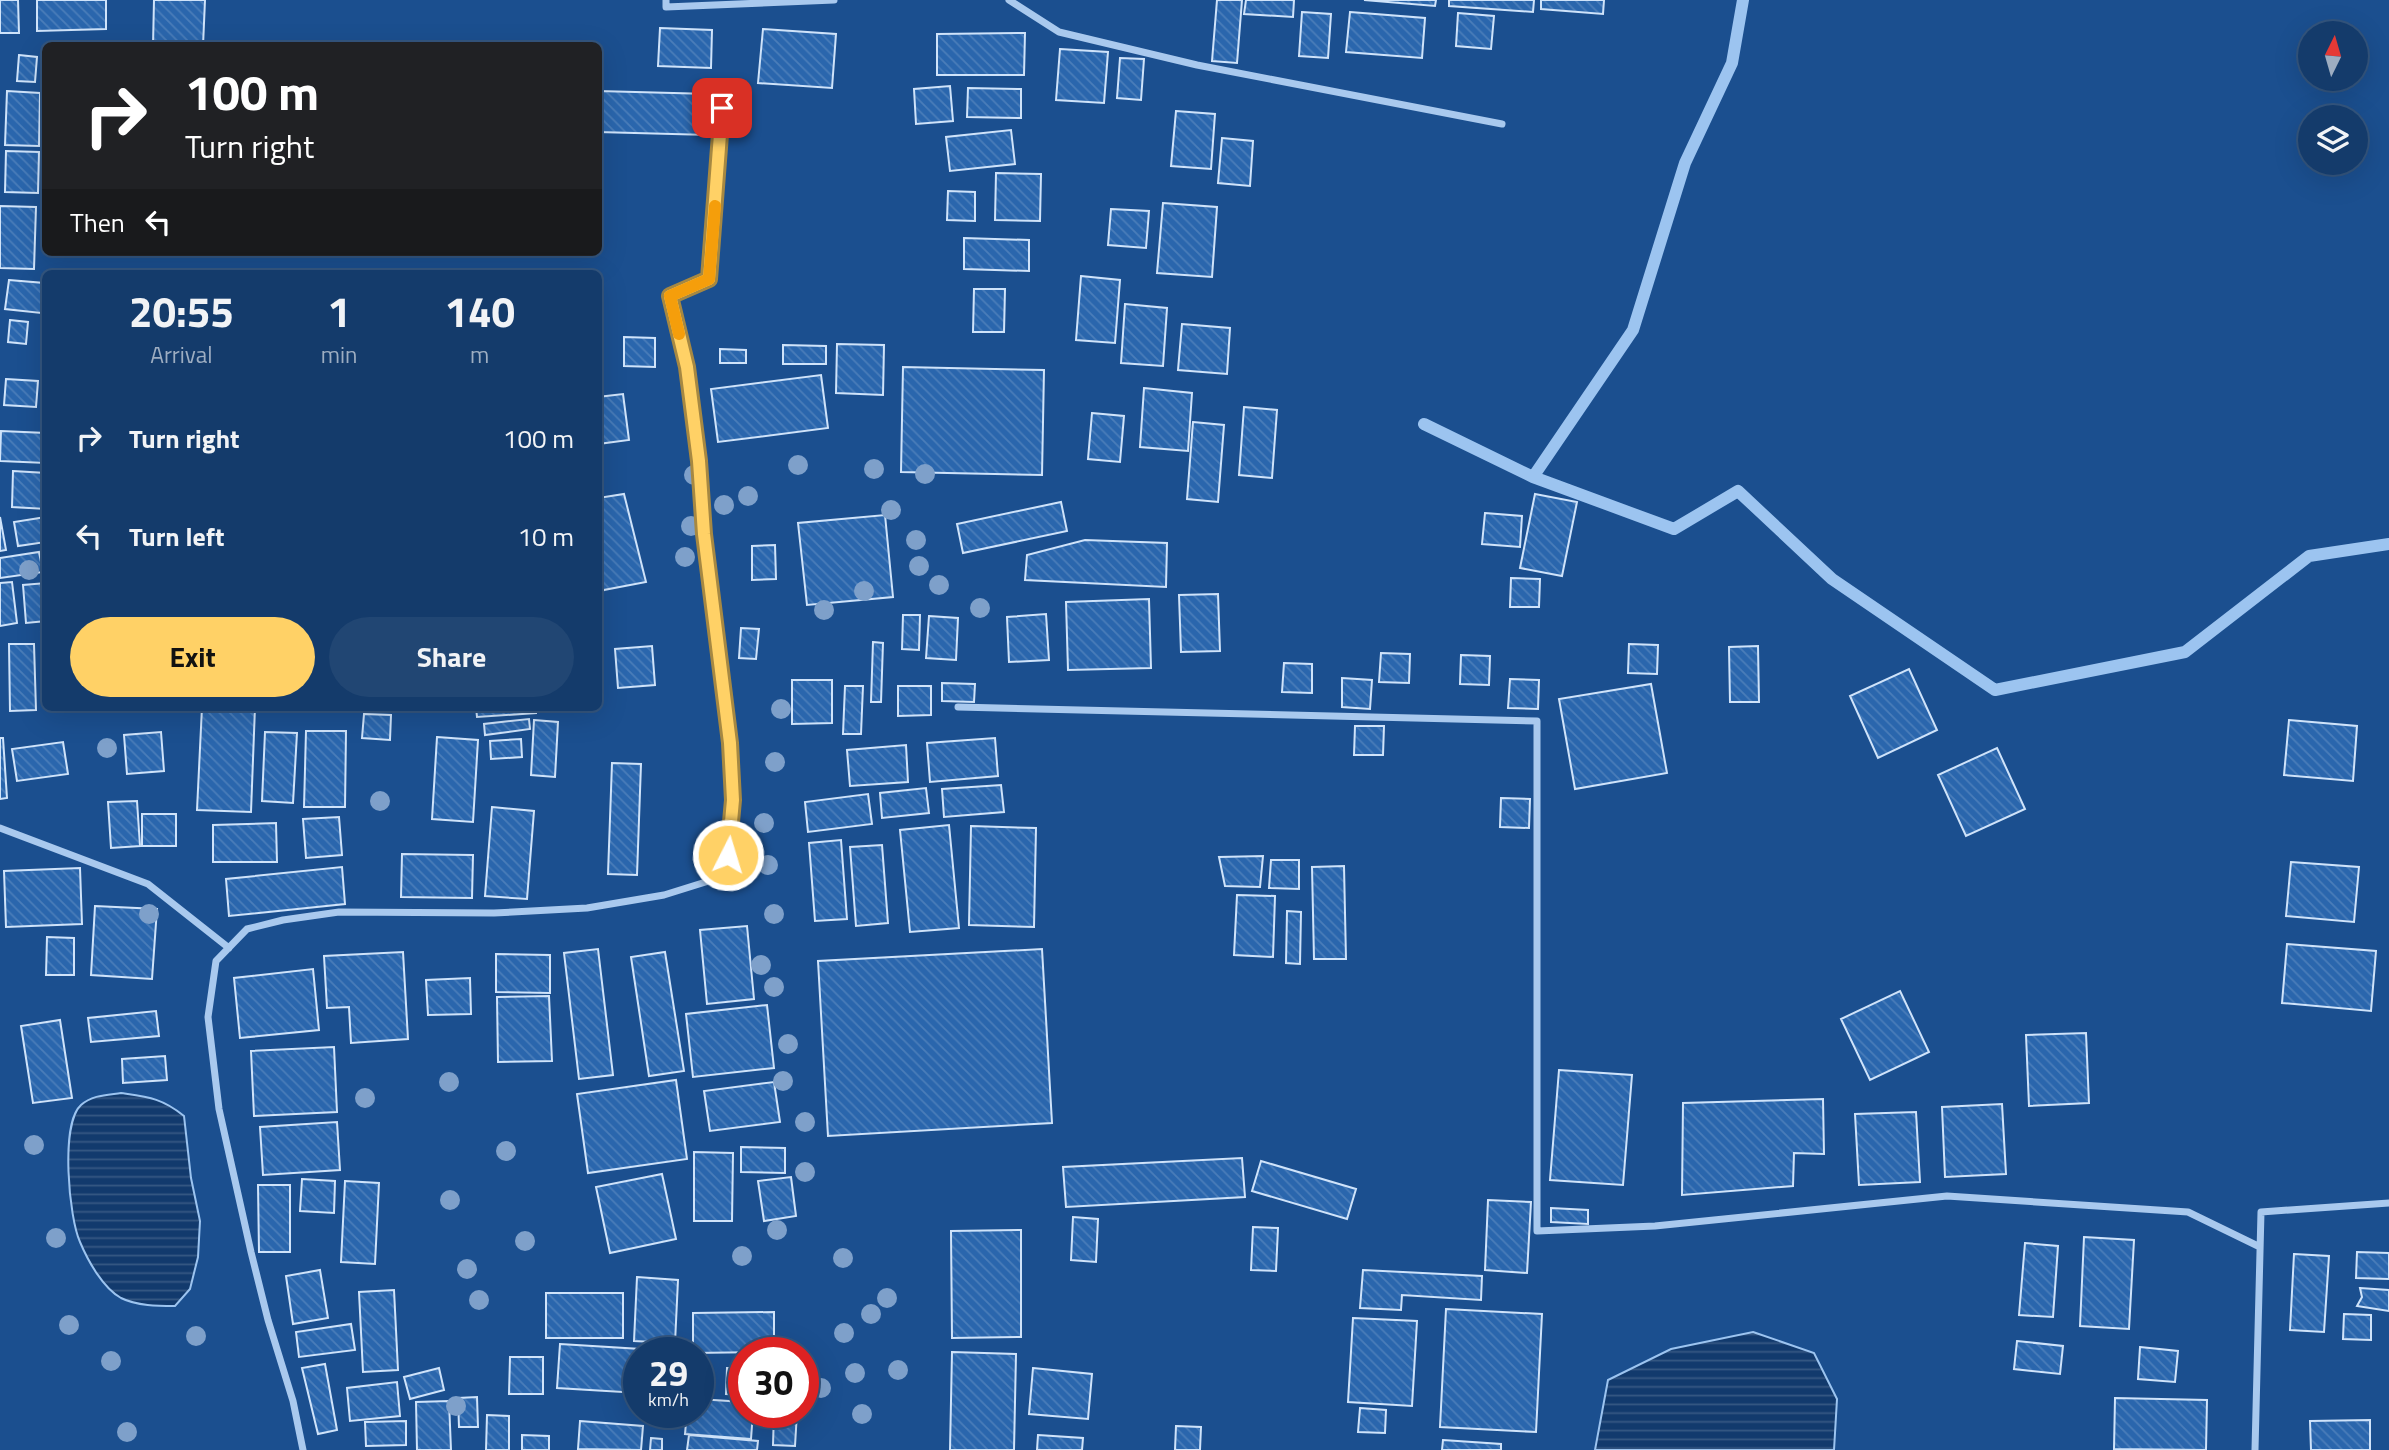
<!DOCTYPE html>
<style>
:root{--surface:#143b6b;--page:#214673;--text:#f1f3f6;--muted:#9dadc1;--line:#33557e;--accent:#ffd166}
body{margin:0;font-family:"Titillium Web",sans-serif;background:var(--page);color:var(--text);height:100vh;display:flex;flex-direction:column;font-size:26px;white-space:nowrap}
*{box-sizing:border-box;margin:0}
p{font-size:23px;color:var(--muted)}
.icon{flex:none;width:38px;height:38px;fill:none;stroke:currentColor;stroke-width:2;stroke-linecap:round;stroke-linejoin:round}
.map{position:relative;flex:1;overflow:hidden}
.details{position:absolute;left:42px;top:270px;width:560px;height:441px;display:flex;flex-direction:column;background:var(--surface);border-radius:10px;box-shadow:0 7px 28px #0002,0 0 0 2px var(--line)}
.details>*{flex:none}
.hud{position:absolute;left:42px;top:42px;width:560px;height:214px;border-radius:10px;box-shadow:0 7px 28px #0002,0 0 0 2px var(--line);background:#202124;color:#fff;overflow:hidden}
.needle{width:46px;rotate:5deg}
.fabs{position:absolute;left:2298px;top:21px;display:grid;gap:14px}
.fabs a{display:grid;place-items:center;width:70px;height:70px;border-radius:50%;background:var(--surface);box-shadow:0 7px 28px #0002,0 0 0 2px var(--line);font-size:35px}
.speed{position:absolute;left:623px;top:1337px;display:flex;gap:14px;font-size:35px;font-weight:700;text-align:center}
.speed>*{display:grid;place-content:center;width:91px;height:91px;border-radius:50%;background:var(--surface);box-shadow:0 7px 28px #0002,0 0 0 2px var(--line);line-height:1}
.speed small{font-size:18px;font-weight:400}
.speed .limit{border:10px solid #d22;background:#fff;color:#111}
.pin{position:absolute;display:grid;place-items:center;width:60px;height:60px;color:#fff;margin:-30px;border-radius:14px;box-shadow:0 4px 10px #0006}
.me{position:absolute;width:77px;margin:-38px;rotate:5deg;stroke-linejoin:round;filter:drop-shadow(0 0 5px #0008)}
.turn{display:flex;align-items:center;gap:24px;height:147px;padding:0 28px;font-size:32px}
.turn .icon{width:91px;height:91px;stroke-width:2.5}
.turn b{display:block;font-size:49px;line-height:60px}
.then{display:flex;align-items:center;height:66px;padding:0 28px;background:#0003;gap:14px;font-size:26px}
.eta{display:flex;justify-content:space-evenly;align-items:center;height:119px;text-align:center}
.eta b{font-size:42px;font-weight:700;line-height:49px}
.action{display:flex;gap:14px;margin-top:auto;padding:14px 28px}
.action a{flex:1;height:80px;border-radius:42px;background:var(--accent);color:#111;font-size:28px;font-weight:700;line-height:80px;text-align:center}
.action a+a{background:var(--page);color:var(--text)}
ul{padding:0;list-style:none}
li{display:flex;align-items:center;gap:21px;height:98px;padding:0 28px}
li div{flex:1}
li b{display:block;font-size:26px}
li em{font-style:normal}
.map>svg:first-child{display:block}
</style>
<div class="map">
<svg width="2389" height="1450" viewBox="0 0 2389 1450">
<defs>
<pattern id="water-rules" width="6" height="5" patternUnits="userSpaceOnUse" patternTransform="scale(1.75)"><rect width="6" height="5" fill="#123a6d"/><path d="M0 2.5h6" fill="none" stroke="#365883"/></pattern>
<pattern id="building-back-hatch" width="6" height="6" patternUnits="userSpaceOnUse" patternTransform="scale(1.75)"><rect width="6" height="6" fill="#2a66ad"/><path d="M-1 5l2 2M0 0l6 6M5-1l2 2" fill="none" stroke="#4a7db9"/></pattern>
</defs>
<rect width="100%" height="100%" fill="#1b4f8f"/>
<path fill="url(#water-rules)" stroke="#9cc4f0" stroke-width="2" d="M121,1093C148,1097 162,1098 184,1116L191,1178L200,1221L198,1257L190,1289L175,1306C158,1306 137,1306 121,1298C103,1288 88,1261 80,1242C69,1218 60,1124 81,1105C92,1095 107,1095 121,1093Z
M1753,1332L1814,1353L1837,1399L1834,1450H1595L1608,1380L1671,1349Z"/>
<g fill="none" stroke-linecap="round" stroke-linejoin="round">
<path stroke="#9cc4f0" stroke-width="12" d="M1424,424L1533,477L1674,529L1738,491L1832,579L1995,690L2185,652L2309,556L2389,544
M1533,477L1633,330L1685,163L1732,63L1743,0"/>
</g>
<path fill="url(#building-back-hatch)" stroke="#cfe3fa" stroke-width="2" d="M0,0H18L19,33H0Z
M37,0H106V29L37,31Z
M154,0H205L203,46H153Z
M1217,0H1242L1237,63L1212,61Z
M1246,0H1294L1293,17L1244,14Z
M1364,0H1436L1435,6Z
M1449,0H1534L1533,12L1449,6Z
M1541,0H1604L1603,14L1541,9Z
M1302,12L1331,14L1328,58L1299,56Z
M1350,12L1425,18L1422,58L1346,52Z
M1458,13L1494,16L1491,49L1456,46Z
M660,28L712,30L711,68L658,66Z
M763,29L836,34L832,88L758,83Z
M1025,33L1024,75H937V34Z
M1060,49L1108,52L1104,103L1056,100Z
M19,55L37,57L35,82L17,81Z
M1120,58L1144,59L1141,100L1117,98Z
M950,86L953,121L916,124L914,89Z
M968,88L1021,89V118L967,117Z
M7,91L40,93L39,146L5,145Z
M598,91L710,94L709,135L598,132Z
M1176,111L1215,114L1211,169L1171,166Z
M1011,130L1015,164L950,171L946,137Z
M1222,138L1253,141L1250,186L1218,183Z
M6,151L39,152L38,193L5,192Z
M996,173L1041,174L1040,221L995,220Z
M948,191L975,192V221L947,220Z
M1163,203L1217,207L1212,277L1157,273Z
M0,206L36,207L34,269L0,268Z
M1111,209L1149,211L1146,248L1108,245Z
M964,238L1029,240V271L964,269Z
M1081,276L1120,280L1115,343L1076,340Z
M9,280L44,283L41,313L5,309Z
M974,289H1005L1004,332H973Z
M1125,304L1167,308L1163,366L1121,363Z
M10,320L28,322L26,344L8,342Z
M1182,324L1230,328L1227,374L1178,370Z
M624,337L655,338V367L624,366Z
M837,344L884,345L883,395L836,393Z
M783,345L826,346V364H783Z
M720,349L746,350V363H720Z
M903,367L1044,370L1042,475L901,472Z
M821,375L828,428L718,442L711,389Z
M6,379L38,381L36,407L4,405Z
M1144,388L1192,393L1188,451L1140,447Z
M623,394L629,440L598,444V397Z
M1244,407L1277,410L1272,478L1239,475Z
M1092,413L1124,416L1120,462L1088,459Z
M1193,422L1224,425L1218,502L1187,499Z
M1,431L46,433V463L0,461Z
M13,471L46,473V509L12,507Z
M624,494L646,582L604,590L598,596V498Z
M1535,494L1577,502L1562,576L1520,568Z
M1061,502L1067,531L963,553L957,524Z
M1485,513L1522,516L1520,547L1482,544Z
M885,515L893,597L807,605L798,523Z
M0,517L6,550L0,551Z
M46,517V542L18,546L14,522Z
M1085,540L1167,543L1166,587L1025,580L1027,555Z
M775,545L776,579L752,580V546Z
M39,552L43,572L0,578V558Z
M1511,578L1540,579L1539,607H1510Z
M12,582L17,623L0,626V583Z
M46,583V621L26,623L23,585Z
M1218,594L1220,651L1181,652L1179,595Z
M1149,599L1151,668L1068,670L1066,602Z
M1046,614L1049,660L1009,662L1007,617Z
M903,615H920L919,650L902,649Z
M929,616L958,618L956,660L926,658Z
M741,628L759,629L756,659L739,658Z
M41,632H46V683H42Z
M873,642L883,643L881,702H871Z
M9,644H34L36,710L10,711Z
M1629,644L1658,645L1657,674L1628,673Z
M652,646L655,685L618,688L615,649Z
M1758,646L1759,702H1730L1729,647Z
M1381,653L1410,654L1409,683L1379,682Z
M1461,655L1490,656L1489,685L1460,684Z
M1284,663L1312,664V693L1282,692Z
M1909,669L1937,730L1878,758L1850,696Z
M1342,678L1372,680L1370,709L1342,707Z
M1510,679L1539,680L1538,709L1508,708Z
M792,680H832V723L792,724Z
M942,683L975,684L974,702L942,701Z
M1651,684L1667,773L1575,789L1559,699Z
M845,686H863L861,734H843Z
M898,686H931V715L898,716Z
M202,707H255L251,812L197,810Z
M381,707H461V712L381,710Z
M476,707H536V713L477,717Z
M364,714L391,715L390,740L362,738Z
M529,719L530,729L485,735L484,724Z
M534,720L558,722L555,777L531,775Z
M2289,720L2357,726L2353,781L2284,775Z
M1355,726H1384L1383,755H1354Z
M306,731H346L345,807H304Z
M161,732L164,771L127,774L124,735Z
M265,732L297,733L293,803L262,801Z
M437,737L478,740L473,822L432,819Z
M0,738H3L7,798L0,799Z
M995,738L998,776L930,782L927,743Z
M521,739L522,757L491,759L490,741Z
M63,742L68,774L17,781L12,749Z
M906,745L908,782L850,786L847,750Z
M1997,748L2025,809L1966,836L1938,775Z
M612,763L641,764L637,875L608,874Z
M1001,785L1004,812L944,817L942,789Z
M926,788L929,813L882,818L880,793Z
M868,794L872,824L808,832L805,802Z
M1501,798L1530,799L1529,828L1500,827Z
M137,801L140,846L111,848L108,802Z
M492,807L534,811L527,899L485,896Z
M142,814H176V846H142Z
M339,817L342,855L306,858L303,819Z
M276,823L277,862H213V825Z
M949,825L959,928L910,932L900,830Z
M971,826L1036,828L1034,927L969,925Z
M841,840L847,919L815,921L809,843Z
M882,845L888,923L856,926L850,847Z
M402,854L473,855L472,898L401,897Z
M1263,856L1260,887L1225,886L1219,857Z
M1271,860H1299V889L1269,888Z
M2291,862L2359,867L2354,922L2286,916Z
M1344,866L1346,959H1314L1312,867Z
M342,867L345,904L229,916L226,879Z
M80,868L82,924L6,927L4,871Z
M1237,895L1275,896L1273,957L1234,955Z
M95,906L157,909L152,979L91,975Z
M1287,911L1301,912L1300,964L1286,963Z
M747,926L754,999L707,1004L700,930Z
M47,937L74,938V975H46Z
M2287,944L2376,951L2371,1011L2282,1003Z
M598,949L613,1075L579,1079L564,953Z
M1042,949L1052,1123L828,1136L818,961Z
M403,952L408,1039L351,1043L349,1007L327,1008L324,956Z
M665,952L684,1071L649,1076L631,957Z
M496,954L550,955V993L496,992Z
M313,969L319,1030L240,1038L234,978Z
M470,978L471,1014L428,1015L426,980Z
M1900,991L1929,1052L1870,1080L1841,1019Z
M549,996L552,1061L498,1062L497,997Z
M767,1005L774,1068L693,1077L686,1014Z
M156,1011L159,1036L91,1042L88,1018Z
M60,1020L72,1098L33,1103L21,1026Z
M2086,1033L2089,1103L2029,1106L2026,1035Z
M334,1047L337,1112L254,1116L251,1051Z
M165,1056L167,1080L123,1083L122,1059Z
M1559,1070L1632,1075L1623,1185L1550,1180Z
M676,1080L687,1159L588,1173L577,1094Z
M774,1082L780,1122L710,1131L704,1091Z
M1823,1099L1824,1154L1794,1153L1793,1186L1682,1195L1683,1103Z
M2002,1104L2006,1174L1945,1177L1942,1107Z
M1916,1112L1920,1182L1859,1185L1855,1114Z
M337,1122L340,1170L263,1175L260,1127Z
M741,1147L785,1148V1173L741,1172Z
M694,1152L733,1153L732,1221H694Z
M1242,1158L1245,1197L1066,1207L1063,1167Z
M1261,1161L1356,1189L1347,1219L1252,1191Z
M662,1174L676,1239L610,1253L596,1187Z
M791,1177L796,1216L764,1221L758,1181Z
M302,1179L335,1181L334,1213L300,1211Z
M345,1181L379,1183L375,1264L341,1262Z
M258,1185H290V1252H259Z
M1488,1200L1531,1202L1527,1273L1485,1270Z
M1551,1208L1588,1210V1224L1551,1222Z
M1073,1217L1098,1219L1096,1262L1071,1260Z
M1253,1227L1278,1228L1276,1271L1251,1270Z
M1021,1230V1337L952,1338L951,1231Z
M2084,1237L2134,1240L2129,1329L2080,1326Z
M2025,1243L2058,1246L2053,1317L2019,1315Z
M2357,1252L2389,1253V1279L2356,1278Z
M2294,1254L2329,1256L2324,1332L2290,1330Z
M320,1270L328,1318L293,1324L286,1276Z
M1363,1270L1482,1276L1481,1300L1402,1295L1401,1310L1360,1308Z
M637,1277L678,1280L675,1343L634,1341Z
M2360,1288L2389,1290V1311L2357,1306L2362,1297Z
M394,1290L398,1370L363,1372L359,1292Z
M546,1293H623V1338H546Z
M1446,1309L1542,1314L1536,1432L1440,1427Z
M774,1312V1352L693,1353V1313Z
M2344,1314L2371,1315V1340L2343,1339Z
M1353,1318L1417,1321L1412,1406L1348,1402Z
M351,1324L355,1350L299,1357L296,1332Z
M2017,1341L2063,1346L2060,1374L2014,1369Z
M560,1344L657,1350V1353H639V1393L557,1388Z
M2140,1347L2178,1351L2175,1382L2138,1379Z
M952,1352L1016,1354L1014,1450H950Z
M510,1357H543V1394H509Z
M325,1364L337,1430L318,1434L302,1368Z
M439,1368L444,1390L410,1399L404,1377Z
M727,1368L744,1369V1395L726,1394Z
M1033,1368L1092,1374L1088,1419L1029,1414Z
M698,1371L707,1372L705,1392L698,1391Z
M397,1382L400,1416L350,1421L347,1388Z
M477,1397L478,1427H459L458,1398Z
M2115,1398L2207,1400L2206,1450L2114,1449Z
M698,1399L744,1402V1412H753L751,1439L685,1434L687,1412H698Z
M449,1401L451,1450H417L416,1402Z
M1360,1408L1386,1410L1385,1433L1358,1432Z
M774,1412H797L795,1446L773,1445Z
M487,1415L509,1416V1450H486Z
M2370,1420V1450H2311L2310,1421Z
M406,1421V1445L366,1446L365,1422Z
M580,1421L643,1426L641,1450L578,1449Z
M1176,1426L1201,1427L1200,1450H1175Z
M522,1435L549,1436V1450H522Z
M689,1435L758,1441L757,1450H687Z
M1038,1435L1083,1438L1082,1450H1037Z
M651,1438L662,1439V1450H650Z
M1443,1440L1501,1444V1450H1442Z"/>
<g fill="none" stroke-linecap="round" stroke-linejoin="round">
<path stroke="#a9c9ee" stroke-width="7" d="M666,0V7L834,0
M1009,0L1059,32L1197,65L1502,124
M958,707L1537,721V1231L1655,1226L1947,1196L2188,1212L2260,1247
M0,828L148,884L229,948
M303,1450L293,1401L268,1320L251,1252L219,1109L208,1017L216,961L247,929L283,920L339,912L494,913L587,908L664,895L712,880L728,855L733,800L730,743L704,534L699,461L687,367L670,296L709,279L722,108
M2255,1450L2261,1212L2389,1203"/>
</g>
<g fill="#7ea0ca">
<circle cx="798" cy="465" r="10"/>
<circle cx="874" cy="469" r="10"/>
<circle cx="925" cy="474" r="10"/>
<circle cx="694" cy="475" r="10"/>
<circle cx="748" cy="496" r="10"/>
<circle cx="724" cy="505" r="10"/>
<circle cx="891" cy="510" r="10"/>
<circle cx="691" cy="526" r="10"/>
<circle cx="916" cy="540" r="10"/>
<circle cx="685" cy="557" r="10"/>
<circle cx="919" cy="566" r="10"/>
<circle cx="29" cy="570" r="10"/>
<circle cx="939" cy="585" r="10"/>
<circle cx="864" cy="591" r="10"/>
<circle cx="980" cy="608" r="10"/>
<circle cx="824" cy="610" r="10"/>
<circle cx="781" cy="709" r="10"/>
<circle cx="107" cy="748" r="10"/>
<circle cx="775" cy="762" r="10"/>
<circle cx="380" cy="801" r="10"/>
<circle cx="764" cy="823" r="10"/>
<circle cx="768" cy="865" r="10"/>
<circle cx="149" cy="914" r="10"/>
<circle cx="774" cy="914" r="10"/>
<circle cx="761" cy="965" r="10"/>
<circle cx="774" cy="987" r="10"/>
<circle cx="788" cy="1044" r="10"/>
<circle cx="783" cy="1081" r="10"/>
<circle cx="449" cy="1082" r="10"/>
<circle cx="365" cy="1098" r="10"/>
<circle cx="805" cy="1122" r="10"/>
<circle cx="34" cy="1145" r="10"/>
<circle cx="506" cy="1151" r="10"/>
<circle cx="805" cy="1172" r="10"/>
<circle cx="450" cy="1200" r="10"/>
<circle cx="777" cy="1230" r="10"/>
<circle cx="56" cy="1238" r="10"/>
<circle cx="525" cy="1241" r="10"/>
<circle cx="742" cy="1256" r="10"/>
<circle cx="843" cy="1258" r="10"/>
<circle cx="467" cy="1269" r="10"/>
<circle cx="887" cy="1298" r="10"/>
<circle cx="479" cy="1300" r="10"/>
<circle cx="871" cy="1314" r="10"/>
<circle cx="69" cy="1325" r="10"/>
<circle cx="844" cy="1333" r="10"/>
<circle cx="196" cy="1336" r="10"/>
<circle cx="111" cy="1361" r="10"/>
<circle cx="898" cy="1370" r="10"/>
<circle cx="855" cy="1373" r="10"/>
<circle cx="821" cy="1388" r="10"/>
<circle cx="456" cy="1406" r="10"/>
<circle cx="862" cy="1414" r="10"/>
<circle cx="127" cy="1432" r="10"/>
</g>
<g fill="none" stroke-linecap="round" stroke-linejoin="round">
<g stroke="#a68842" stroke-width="18">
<path id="route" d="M722,108L709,279L670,296L687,367L699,461L704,534L730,743L733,800L728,855"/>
</g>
<use href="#route" stroke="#ffd166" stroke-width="12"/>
<path stroke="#f59e0b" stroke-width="12" d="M679,334L670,296L709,279L715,206"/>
</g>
</svg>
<div class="fabs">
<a><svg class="needle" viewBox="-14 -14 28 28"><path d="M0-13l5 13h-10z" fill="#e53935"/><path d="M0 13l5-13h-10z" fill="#9dadc1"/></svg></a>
<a><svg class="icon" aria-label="layers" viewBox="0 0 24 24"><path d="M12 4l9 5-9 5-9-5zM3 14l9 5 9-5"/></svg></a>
</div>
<div class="speed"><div>29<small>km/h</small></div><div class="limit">30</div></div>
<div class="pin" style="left:722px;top:108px;background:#d93025"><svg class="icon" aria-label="arrive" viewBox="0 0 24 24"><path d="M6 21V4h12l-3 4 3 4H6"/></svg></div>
<svg class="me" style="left:728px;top:855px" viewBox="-20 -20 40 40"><circle r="17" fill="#ffd166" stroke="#fff" stroke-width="3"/><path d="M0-11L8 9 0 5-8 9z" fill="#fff"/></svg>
<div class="hud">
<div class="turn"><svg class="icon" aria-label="right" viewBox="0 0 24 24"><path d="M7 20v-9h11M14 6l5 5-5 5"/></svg><div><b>100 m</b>Turn right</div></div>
<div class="then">Then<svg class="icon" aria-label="left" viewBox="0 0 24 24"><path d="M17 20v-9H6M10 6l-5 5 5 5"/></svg></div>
</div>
<section class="details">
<div class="eta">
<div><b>20:55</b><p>Arrival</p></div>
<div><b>1</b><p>min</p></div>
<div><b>140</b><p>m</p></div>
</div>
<ul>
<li><svg class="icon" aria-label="right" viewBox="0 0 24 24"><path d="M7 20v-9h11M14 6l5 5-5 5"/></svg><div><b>Turn right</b></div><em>100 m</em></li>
<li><svg class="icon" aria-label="left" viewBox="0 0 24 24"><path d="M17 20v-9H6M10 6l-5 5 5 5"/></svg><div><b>Turn left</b></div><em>10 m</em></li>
</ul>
<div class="action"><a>Exit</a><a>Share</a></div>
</section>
</div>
